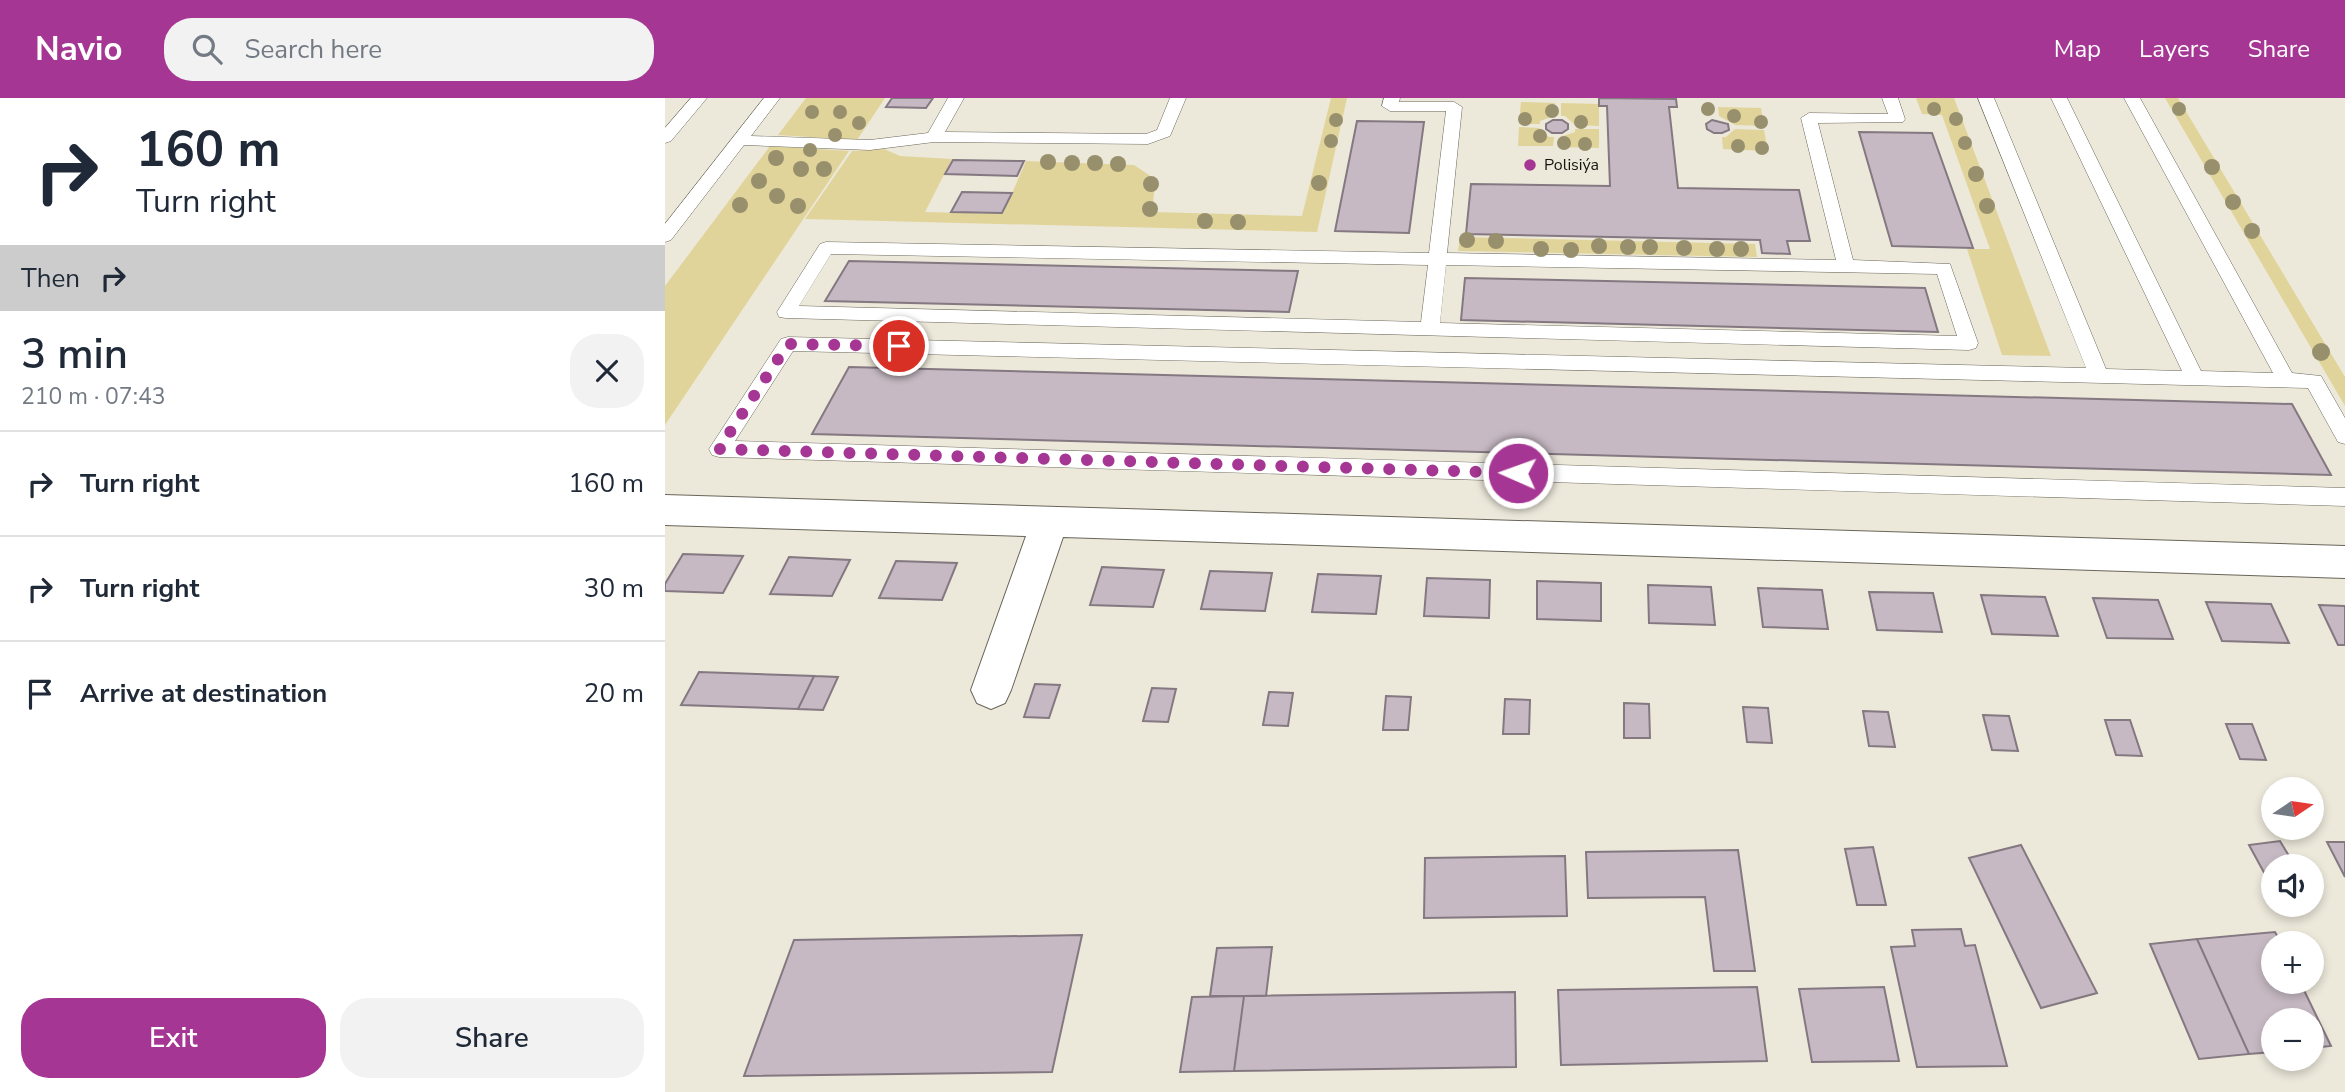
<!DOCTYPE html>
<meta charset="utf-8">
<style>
:root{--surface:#fff;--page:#f2f2f3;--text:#1f2937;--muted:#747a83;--line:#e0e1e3;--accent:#a63693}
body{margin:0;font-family:"Nunito Sans",sans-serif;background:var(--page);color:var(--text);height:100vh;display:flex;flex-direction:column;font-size:26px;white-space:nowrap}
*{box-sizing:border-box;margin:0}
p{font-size:23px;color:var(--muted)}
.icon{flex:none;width:38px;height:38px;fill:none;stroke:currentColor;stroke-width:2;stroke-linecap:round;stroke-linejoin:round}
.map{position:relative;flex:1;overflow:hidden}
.sheet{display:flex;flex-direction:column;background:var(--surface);width:665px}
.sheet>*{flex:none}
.top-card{background:#fff;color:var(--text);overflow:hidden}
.needle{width:46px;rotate:77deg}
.fabs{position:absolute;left:1596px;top:679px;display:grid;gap:14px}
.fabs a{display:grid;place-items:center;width:63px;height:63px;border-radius:50%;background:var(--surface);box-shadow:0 4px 10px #0003;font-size:35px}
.pin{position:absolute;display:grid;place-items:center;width:60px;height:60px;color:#fff;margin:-30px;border:4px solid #fff;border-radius:50%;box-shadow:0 2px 7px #0007}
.me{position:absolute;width:77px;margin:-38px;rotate:272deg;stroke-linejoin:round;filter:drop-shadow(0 0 5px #0008)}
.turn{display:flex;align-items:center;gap:24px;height:147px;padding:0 21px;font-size:32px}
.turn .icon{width:91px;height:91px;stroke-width:2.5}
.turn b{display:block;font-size:49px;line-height:60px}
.then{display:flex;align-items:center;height:66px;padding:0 21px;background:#0003;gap:14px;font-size:26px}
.round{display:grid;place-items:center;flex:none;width:74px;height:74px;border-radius:28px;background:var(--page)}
.summary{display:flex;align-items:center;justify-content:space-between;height:119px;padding:0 21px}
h1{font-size:42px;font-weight:600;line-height:52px}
.action{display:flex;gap:14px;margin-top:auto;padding:14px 21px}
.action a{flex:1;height:80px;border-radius:28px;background:var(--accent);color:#fff;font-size:28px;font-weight:600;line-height:80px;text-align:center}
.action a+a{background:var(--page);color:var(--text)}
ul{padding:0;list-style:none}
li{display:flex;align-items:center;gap:21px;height:105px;padding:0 21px;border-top:2px solid var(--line)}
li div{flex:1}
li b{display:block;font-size:26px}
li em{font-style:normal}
header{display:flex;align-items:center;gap:42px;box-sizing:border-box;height:98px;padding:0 35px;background:var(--accent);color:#fff}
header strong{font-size:33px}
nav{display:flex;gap:38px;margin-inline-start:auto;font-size:24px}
.search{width:490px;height:63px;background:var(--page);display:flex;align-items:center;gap:18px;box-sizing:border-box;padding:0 24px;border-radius:28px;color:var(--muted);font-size:26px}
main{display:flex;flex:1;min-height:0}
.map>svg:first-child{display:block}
</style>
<header>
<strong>Navio</strong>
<div class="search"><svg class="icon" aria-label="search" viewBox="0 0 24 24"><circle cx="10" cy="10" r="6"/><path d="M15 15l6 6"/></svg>Search here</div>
<nav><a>Map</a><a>Layers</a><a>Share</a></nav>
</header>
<main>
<section class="sheet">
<div class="top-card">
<div class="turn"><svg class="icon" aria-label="right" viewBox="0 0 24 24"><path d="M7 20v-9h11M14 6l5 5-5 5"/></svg><div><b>160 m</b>Turn right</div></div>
<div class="then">Then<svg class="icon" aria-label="right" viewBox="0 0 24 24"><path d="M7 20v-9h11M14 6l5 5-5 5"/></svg></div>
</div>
<div class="summary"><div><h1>3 min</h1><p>210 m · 07:43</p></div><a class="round"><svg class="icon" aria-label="close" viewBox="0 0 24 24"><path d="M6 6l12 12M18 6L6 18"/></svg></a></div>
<ul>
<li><svg class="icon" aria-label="right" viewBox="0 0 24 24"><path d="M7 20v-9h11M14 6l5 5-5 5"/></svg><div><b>Turn right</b></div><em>160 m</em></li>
<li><svg class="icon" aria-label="right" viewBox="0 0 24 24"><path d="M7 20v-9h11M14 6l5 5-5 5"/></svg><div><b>Turn right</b></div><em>30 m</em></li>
<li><svg class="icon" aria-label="arrive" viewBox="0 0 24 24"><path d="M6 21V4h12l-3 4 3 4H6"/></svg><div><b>Arrive at destination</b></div><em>20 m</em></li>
</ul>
<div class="action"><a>Exit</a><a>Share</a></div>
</section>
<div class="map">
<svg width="1680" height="994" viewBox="0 0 1680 994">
<rect width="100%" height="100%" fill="#ece8da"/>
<path fill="#e1d49a" d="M141,0H220L192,42L113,37Z
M666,0H682L652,134L140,121L187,53L219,51L235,58L287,61L260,114L338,116L361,63L469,67L484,77L490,86L487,114L637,118Z
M1251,0H1289L1386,258L1337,257L1302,151H1325L1277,17L1257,16Z
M1500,0H1513L1680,279V308Z
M856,4L890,5L889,18L875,23V26H854Z
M896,5L934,6V28L910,27L900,18H896Z
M1053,9L1096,10L1099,28L1070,27L1054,18Z
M854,29L874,30L884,39H889L888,48H853Z
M910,31H934V50L895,49V39L910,34Z
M1070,31L1099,32L1103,53L1058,51L1057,39H1061Z
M105,48L184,53L0,327V188Z
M795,139L1090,146L1092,159L793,153Z"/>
<path fill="#c6b9c3" stroke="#847881" stroke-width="2" d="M227,0H268L261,10L221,9Z
M934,0L1011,1L1012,9H1004L1013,90L1134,92L1145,143H1122L1125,156L1097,155L1095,142L801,136L806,86L945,88L942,8H934Z
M888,22H897L903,26V31L897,35H887L881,31V26Z
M1047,22L1063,26L1064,32L1057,35H1049L1042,31L1041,26Z
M692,23L759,24L744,135L670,133Z
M1194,34L1267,35L1308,150L1227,148Z
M288,62L359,63L352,78L280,76Z
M297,94L347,95L337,115L286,114Z
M184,163L633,173L624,214L160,203Z
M800,180L1260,190L1273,234L796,222Z
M184,269L1627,306L1666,377L147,336Z
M18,456L78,458L58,495L0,493V486Z
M124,459L185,462L167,498L105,496Z
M231,463L292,465L277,502L214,500Z
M437,469L499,472L488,509L425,507Z
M545,473L607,475L600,513L536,511Z
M653,476L716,478L711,516L647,514Z
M762,480L825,482L824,520L759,518Z
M872,483L936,485V523L872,521Z
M983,487L1046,489L1050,527L984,525Z
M1093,490L1157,492L1163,531L1098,529Z
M1204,494L1268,495L1277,534L1212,532Z
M1316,497L1380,499L1393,538L1327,536Z
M1428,500L1493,502L1508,541L1442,540Z
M1541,504L1606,506L1624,545L1557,543Z
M1654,507L1680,508V547H1673Z
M34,574L149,578L133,611L16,607Z
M149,578L173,579L158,612L133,611Z
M370,586L395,587L384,620L359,619Z
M487,590L511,591L503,624L478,623Z
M604,594L628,595L623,628L598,627Z
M721,598L746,599L743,632H718Z
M840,601L865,602L864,636H838Z
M959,605L984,606L985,640H959Z
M1078,609L1103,610L1107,645L1082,644Z
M1198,613L1223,614L1230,649L1204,648Z
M1318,617L1344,618L1353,653L1327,652Z
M1440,622H1465L1477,658L1451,657Z
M1561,626H1587L1601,662L1575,661Z
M1615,743L1630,768H1608V791L1584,747Z
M1662,744H1680V779Z
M1356,747L1432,895L1376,910L1304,760Z
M1208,749L1221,807H1192L1180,751Z
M1073,752L1090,873H1049L1040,799L923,800L921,754Z
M900,758L902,818L759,820L760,760Z
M1296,831L1300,848L1310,847L1342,968L1252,969L1226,849L1250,848L1247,832Z
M1610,834L1616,845H1608V884H1635L1666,948L1647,950V922H1608V954L1584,956L1532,841Z
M417,837L387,974L79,978L129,842Z
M1532,841L1584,956L1534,961L1485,846Z
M607,849L601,898H545L552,850Z
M1092,889L1102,963L896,967L893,892Z
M1219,889L1234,963L1147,964L1134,891Z
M850,894L851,969L569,973L579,898Z
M579,898L569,973L515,974L527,899Z"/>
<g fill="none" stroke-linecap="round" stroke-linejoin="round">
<g stroke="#696659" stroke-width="1">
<path id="lane" d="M26,0H42L6,43L0,45V30Z
M99,0H115L86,38L205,42L263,35L283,0H299L280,34L481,36L492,32L505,0H521L505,38L483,46L269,44L205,52L79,47L6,142L0,144V126Z
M719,0H735L734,4H789L797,9L782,155L1171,162L1136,20L1144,15L1223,16L1217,0H1233L1240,21L1238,24L1153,25L1188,162L1285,166L1313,245L1311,250L1304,252L121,220L114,219L112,214L155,146L161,144L764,155L781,13H725L717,8ZM166,156L763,167L756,224L134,208ZM781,167L1272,176L1292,238L775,225Z
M1313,0H1329L1441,271L1517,273L1386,0H1402L1536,273L1608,275L1459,0H1475L1627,275L1656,278L1680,320V346L1673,344L1643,290L128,253L70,343L1680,390V408L54,359L47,357L44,351L116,241L123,239L1421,270Z"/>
</g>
<g stroke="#696659" stroke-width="2">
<path id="street" d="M0,397L1680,448V480L398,439L346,592L340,605L326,611L312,605L306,592L361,438L0,427Z"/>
</g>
<use href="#lane" fill="#fff" fill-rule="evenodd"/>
<use href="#street" fill="#fff" fill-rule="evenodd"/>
</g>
<g fill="#98906d">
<circle cx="1043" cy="11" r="7"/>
<circle cx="1269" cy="11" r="7"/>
<circle cx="1514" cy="11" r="7"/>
<circle cx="887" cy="13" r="7"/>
<circle cx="147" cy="14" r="7"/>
<circle cx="175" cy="14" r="7"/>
<circle cx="1069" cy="18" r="7"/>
<circle cx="860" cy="21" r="7"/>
<circle cx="1291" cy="21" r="7"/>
<circle cx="671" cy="22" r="7"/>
<circle cx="916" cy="24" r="7"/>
<circle cx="1096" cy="24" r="7"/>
<circle cx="194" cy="25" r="7"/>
<circle cx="170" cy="37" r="7"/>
<circle cx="875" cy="38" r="7"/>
<circle cx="666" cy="43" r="7"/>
<circle cx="899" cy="45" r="7"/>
<circle cx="1300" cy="45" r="7"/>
<circle cx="920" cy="46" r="7"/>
<circle cx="1073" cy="48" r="7"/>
<circle cx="1097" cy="50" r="7"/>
<circle cx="145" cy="52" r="7"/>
<circle cx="111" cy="60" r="8"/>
<circle cx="383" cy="64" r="8"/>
<circle cx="407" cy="65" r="8"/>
<circle cx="430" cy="65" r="8"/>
<circle cx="453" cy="66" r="8"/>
<circle cx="1547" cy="69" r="8"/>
<circle cx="136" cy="71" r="8"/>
<circle cx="159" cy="71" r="8"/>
<circle cx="1311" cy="76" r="8"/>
<circle cx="94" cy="83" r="8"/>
<circle cx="654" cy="85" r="8"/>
<circle cx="486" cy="86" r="8"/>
<circle cx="112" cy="98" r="8"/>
<circle cx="1568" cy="104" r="8"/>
<circle cx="75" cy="107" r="8"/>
<circle cx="133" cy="108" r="8"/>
<circle cx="1322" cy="108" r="8"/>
<circle cx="485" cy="111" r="8"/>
<circle cx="540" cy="123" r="8"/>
<circle cx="573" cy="124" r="8"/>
<circle cx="1587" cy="133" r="8"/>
<circle cx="802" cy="142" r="8"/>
<circle cx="831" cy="143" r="8"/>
<circle cx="934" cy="148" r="8"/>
<circle cx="963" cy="149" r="8"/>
<circle cx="985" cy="149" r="8"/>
<circle cx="1019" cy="150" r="8"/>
<circle cx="876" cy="151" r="8"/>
<circle cx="1052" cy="151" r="8"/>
<circle cx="1076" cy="151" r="8"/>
<circle cx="906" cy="152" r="8"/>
<circle cx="1656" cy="254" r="9"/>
</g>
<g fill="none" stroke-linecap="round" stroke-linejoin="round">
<path stroke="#a63693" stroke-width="12" stroke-dasharray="0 21.6" d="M234,248L123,246L54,351L853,375"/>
</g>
<circle fill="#a63693" stroke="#ece8da" stroke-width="2.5" cx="865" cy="67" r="7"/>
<g text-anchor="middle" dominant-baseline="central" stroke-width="7" stroke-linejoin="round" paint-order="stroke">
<g font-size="16" fill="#15140f" stroke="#ece8da" text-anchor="start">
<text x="879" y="67">Polisiýa</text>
</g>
</g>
</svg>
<div class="fabs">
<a><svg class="needle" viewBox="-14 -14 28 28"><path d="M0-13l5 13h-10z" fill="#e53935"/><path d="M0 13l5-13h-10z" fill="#747a83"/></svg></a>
<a><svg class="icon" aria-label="sound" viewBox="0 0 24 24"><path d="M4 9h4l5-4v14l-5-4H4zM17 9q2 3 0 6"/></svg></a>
<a>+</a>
<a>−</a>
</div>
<div class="pin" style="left:234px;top:248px;background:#d93025"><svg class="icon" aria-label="arrive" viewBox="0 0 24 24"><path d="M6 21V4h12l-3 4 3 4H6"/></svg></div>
<svg class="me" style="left:853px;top:375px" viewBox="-20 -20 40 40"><circle r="17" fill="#a63693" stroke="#fff" stroke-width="3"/><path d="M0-11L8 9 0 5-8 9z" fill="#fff"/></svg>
</div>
</main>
